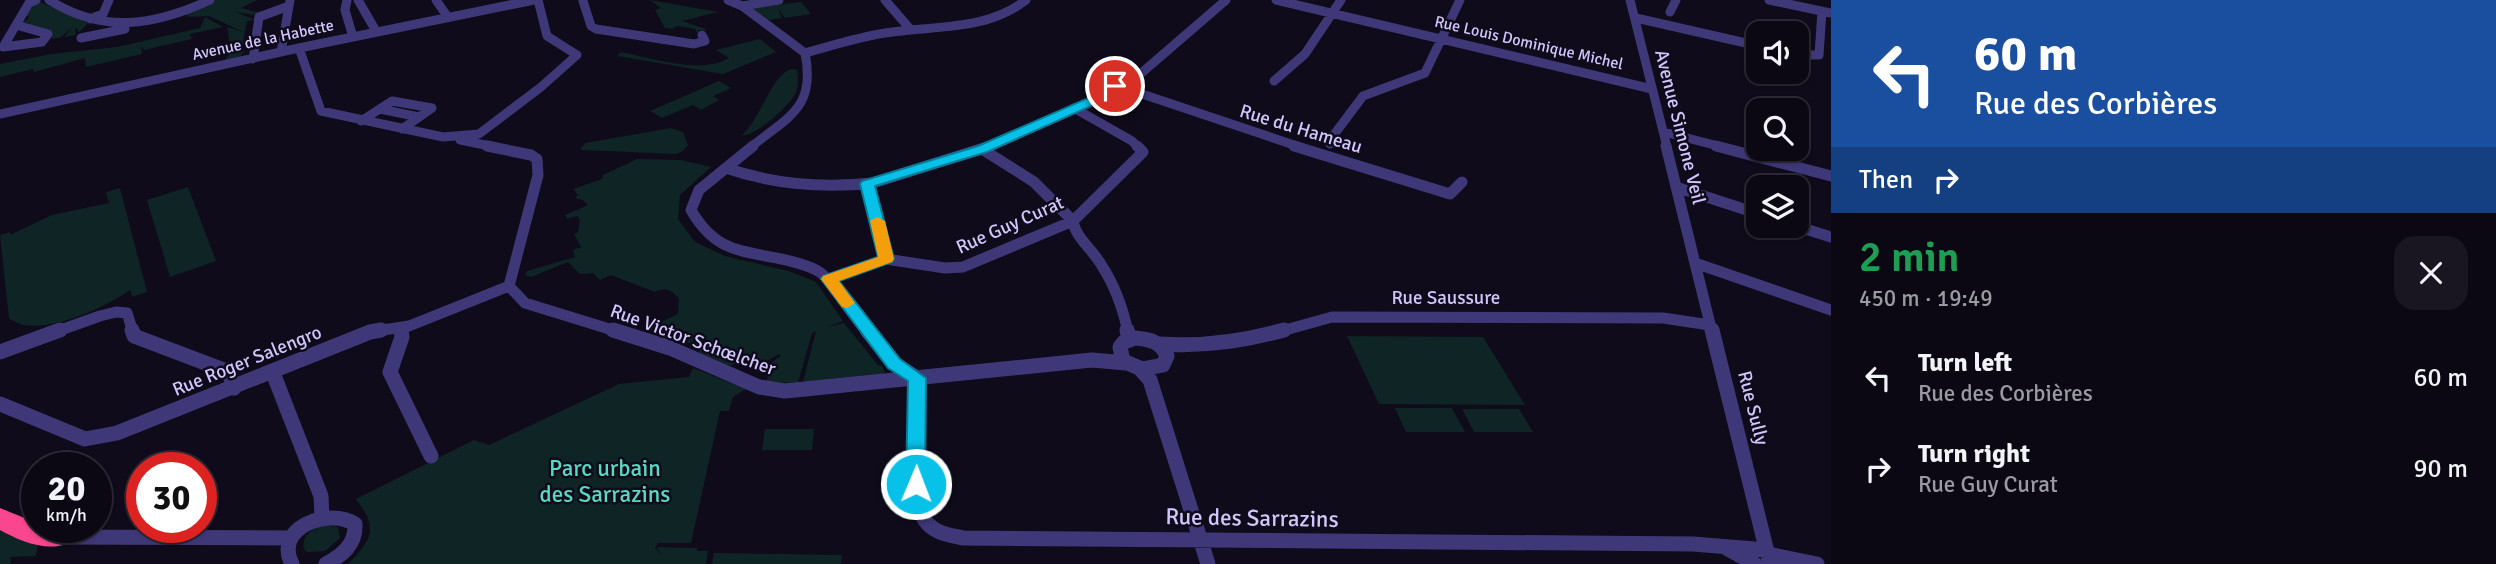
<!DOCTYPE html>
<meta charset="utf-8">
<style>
:root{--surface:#0b0814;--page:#191622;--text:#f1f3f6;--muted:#9a9aa0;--line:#2b2934}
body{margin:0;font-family:Signika,sans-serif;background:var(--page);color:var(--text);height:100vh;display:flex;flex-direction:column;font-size:26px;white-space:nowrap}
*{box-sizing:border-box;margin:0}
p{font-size:23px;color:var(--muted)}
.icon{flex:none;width:38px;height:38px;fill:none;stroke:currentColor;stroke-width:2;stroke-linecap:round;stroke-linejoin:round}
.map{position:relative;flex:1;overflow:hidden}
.sheet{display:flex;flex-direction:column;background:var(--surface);width:665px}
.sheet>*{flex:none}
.banner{background:#1a4fa0;color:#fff;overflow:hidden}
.fabs{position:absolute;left:1746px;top:21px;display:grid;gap:14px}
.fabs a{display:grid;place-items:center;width:63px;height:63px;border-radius:14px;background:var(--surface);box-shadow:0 2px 5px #0004,0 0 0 2px var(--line);font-size:35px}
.speed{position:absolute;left:21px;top:452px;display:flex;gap:14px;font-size:35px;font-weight:700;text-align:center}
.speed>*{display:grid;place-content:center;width:91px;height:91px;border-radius:50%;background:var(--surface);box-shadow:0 2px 5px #0004,0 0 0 2px var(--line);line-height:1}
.speed small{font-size:18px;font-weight:400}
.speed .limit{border:10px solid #d22;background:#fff;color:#111}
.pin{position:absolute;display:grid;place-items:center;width:60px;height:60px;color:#fff;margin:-30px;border:4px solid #fff;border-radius:50%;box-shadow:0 2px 7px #0007}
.me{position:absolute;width:77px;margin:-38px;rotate:1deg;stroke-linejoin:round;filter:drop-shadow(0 0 5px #0008)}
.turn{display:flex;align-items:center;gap:24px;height:147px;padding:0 28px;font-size:32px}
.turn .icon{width:91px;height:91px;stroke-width:2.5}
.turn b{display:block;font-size:49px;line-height:60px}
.then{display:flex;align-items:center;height:66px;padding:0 28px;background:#0003;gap:14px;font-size:26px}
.round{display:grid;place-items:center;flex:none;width:74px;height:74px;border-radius:21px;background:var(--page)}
.summary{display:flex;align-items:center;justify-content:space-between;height:119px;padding:0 28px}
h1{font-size:42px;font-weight:600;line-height:52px;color:#1e9e55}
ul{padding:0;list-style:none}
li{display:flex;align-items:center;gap:21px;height:91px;padding:0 28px}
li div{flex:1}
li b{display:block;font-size:26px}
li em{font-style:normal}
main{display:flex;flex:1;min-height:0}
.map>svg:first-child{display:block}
</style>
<main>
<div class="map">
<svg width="1831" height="564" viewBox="0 0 1831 564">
<rect width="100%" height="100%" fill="#0f0b1b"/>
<path fill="#0f2424" d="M216,0H257L241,8L261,13L253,15L236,12L255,20L247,21L241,52L246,51L236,59L225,61L231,50L227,27L243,32L209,16L187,17V13Z
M650,0L718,12L682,21L709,30H699L696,33V29L677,26L673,29L665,28L655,10L661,8Z
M40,2L88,23L79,32L75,27L76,35L64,37L73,27L61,37L53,39L48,32L22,23L30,17L26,16L33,4Z
M801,2L811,14L785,18L778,9L782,18L769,20L752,8Z
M205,17L223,27L190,34L192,39L144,50L141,46L142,54L86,67L85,58L34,72L33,69L0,77V64L51,54L117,47L200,28Z
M760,39L776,52L723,74L617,56L621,52C653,58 700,75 729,58L716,50Z
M792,69L797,70C798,77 799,85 796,92C790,107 752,138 742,135C761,119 772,73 792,69Z
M719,81L731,88L713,96L719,100L701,110L693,105L662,118L650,111Z
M671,128L683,132L688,145L683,151L676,154L580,150L585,143Z
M637,159L681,160L711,167L680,195L678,219L695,242L725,256L789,271L816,282L843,321L828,327L844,323L878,365L882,366L885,373L880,376L803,382L816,331L812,333L798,383L766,382L770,370L766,366L781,356L779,354L763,363L743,360L730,366L700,353L694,345L646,329L678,314L679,299C672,290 666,287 655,292L611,275L600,280L593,273L580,274L568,262L531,277L525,275L527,271L575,257L573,250L581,247L574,234L578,232L580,220L577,216L567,219L565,215L588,205L583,200L575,198L578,195L573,189L602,179L603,175Z
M188,187L216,261L170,277L147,200Z
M120,188L147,292L132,297L130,290C107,307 35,341 9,318L0,235L10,232V235L52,215L109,203L106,192Z
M1347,336L1483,337L1525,405L1379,404Z
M693,368L746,389L733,397L729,411H720L691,543H658L655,548L663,556L656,547L697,548V551H708L706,564H348C372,539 379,529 356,499L474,440L489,445L619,384L689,377Z
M1395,408H1452L1465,432H1406Z
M1462,409H1519L1533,432H1474Z
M765,429H814L812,450H762Z
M323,525L338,527L340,538L325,551L307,552L304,549C301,536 312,529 323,525Z
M0,528L39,538L36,556L10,557L11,564H0Z
M714,553L842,555L841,564H712Z"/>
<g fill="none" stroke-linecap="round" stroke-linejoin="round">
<path stroke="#3f3878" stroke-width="9" d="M49,0C103,34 154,26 210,0
M347,0L345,10L353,37
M358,0L376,31
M436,0L447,16
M728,0L742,6L805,53
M885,0L911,30
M1226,0L1131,82L1142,94L1300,147
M1276,0L1652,89
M1630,0L1667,147
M1769,0L1831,13
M583,1L591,26L596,29L694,44L705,41L702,35
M742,6L779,0
M1670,12L1676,0
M1636,18L1759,46
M90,19L103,14L109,0
M81,38L125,29
M3,47L42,42L48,34L16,25
M3,47L29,3L36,0
M299,48L321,111L443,137L479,134L541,87L577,55L547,36L538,0
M281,52L290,0
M805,53C831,46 858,37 885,33C933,25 985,32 1026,0
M1797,55H1819L1822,11
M253,59L259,17L289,6
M1274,81L1305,54L1341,0
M1074,108L1132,141L1138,147
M380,109L419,117
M0,114L299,48L534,0
M361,121L392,101L432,108L402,129
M1664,132L1722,147
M460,140L495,147
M1330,144V140L1363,96L1425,73L1460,0
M751,147C789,116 816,108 805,53
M986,147L1112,92L1115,86L1110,82"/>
<path stroke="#3f3878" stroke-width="11" d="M487,146L531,155L537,159L538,175L509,286
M753,146L699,190L691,210C716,253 741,250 786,260C797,263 812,266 821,273C835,284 856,317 868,332
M1294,146L1450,194L1462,182
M1666,146L1712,332
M1716,146L1831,176
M982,149L1034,182L1073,221
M726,168C772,184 824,188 873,183L990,146
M867,184L886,259
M1676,187L1759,214
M1073,221C1075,237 1094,251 1102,266C1115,286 1123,309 1128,332
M1796,226L1831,237
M1695,263L1831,310
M829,279L886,259L945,268L963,267L1073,221L1143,152L1137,146
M509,286L525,303L619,332
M401,328V332
M55,332L100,316L116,312L127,313L133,332
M370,332L409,326L509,286
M1278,332L1332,317L1663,318L1710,325"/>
<path stroke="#3f3878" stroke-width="15" d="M132,330L134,336L229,372L234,388
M401,330L402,337L390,372L431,456
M613,330L670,348L759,387L785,391L1092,360L1126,363
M867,330L894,364L917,378
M1127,330L1129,339
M1712,330L1770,564
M1135,338C1150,339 1161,342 1167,356L1163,365L1142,369L1123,361L1120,347L1124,342Z
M1160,344C1201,347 1244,341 1284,330
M0,352L60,330
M1141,370L1150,380L1208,564
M273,373L321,496L322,517
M917,378C917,410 905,502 928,524C937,534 951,535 963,538L1693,544L1767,550
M0,404L85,439L117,433L370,332L381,330
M57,537L291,538
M1728,549L1755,564
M1768,554L1817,564
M292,564C273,528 328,507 355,524C356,544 343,555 326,564"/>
<path fill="#f9468f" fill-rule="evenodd" d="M0,508L37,523V527L66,530L70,537L66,544C45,552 18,540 0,530Z"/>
</g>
<path fill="#08c1e8" stroke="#057d97" stroke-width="2" d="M1115,83L1121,86L1116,95L987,152L875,186L894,259L892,262L839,281L900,359L926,378L925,484L923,489L916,491L909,489L906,484L908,381L888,368L821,279L823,276L878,257L860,184L862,181L978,146L1107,90Z"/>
<path fill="#f59e0b" d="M877,217L885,221L894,259L892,262L839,281L855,303L847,308L842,307L821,279L823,276L878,257L870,221Z"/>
<g text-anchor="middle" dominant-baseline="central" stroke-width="5" stroke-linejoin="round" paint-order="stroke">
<g font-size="16" fill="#d1c7fd" stroke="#0f0b1b">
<text transform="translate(263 40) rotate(-12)">Avenue de la Habette</text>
<text transform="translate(1529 43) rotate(13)">Rue Louis Dominique Michel</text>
</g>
<g font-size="19" fill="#d1c7fd" stroke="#0f0b1b">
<text transform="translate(1680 127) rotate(76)">Avenue Simone Veil</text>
<text transform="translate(1301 129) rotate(17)">Rue du Hameau</text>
<text transform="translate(1010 225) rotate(-24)">Rue Guy Curat</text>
<text x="1446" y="298">Rue Saussure</text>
<text transform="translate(693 340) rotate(20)">Rue Victor Schœlcher</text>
<text transform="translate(247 361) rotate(-22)">Rue Roger Salengro</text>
<text transform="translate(1753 408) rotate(76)">Rue Sully</text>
</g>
<g font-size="23" fill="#57d9c2" stroke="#0f0b1b">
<text x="605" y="468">Parc urbain<tspan x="605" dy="26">des Sarrazins</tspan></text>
</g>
<g font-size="23" fill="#d1c7fd" stroke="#0f0b1b">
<text transform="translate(1252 518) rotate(1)">Rue des Sarrazins</text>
</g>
</g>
</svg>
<div class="fabs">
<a><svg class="icon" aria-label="sound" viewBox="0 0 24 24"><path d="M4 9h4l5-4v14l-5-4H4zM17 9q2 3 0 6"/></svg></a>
<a><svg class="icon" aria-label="search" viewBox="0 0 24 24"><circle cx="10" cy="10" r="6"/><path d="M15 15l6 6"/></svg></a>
<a><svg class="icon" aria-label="layers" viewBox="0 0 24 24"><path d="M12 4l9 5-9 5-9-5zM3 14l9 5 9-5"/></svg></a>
</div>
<div class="speed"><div>20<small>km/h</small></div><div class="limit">30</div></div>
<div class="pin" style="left:1115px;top:86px;background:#d93025"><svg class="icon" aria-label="arrive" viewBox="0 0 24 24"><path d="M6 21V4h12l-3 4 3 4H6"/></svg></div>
<svg class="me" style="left:916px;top:484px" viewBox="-20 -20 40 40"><circle r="17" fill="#08c1e8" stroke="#fff" stroke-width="3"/><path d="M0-11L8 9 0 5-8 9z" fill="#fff"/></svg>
</div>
<section class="sheet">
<div class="banner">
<div class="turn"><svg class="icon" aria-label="left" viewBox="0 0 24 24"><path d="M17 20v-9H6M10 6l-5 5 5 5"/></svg><div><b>60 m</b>Rue des Corbières</div></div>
<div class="then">Then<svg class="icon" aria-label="right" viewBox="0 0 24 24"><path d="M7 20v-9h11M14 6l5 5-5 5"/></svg></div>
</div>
<div class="summary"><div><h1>2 min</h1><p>450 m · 19:49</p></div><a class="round"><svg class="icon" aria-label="close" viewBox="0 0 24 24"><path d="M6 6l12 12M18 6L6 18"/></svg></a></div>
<ul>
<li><svg class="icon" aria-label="left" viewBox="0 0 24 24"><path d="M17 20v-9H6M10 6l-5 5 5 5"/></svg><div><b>Turn left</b><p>Rue des Corbières</p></div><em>60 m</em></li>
<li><svg class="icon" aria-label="right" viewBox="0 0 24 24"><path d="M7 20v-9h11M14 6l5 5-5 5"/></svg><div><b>Turn right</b><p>Rue Guy Curat</p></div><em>90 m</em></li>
</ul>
</section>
</main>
